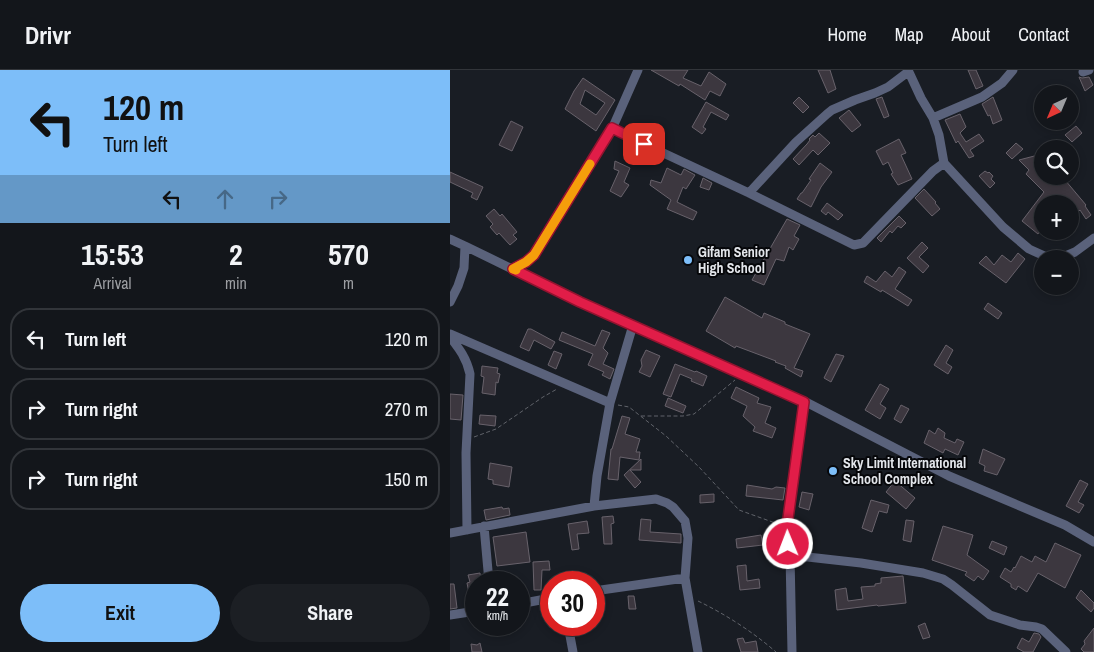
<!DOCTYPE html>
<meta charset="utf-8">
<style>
:root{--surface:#13161b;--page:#1c1f24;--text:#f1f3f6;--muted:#9d9fa3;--line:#32353a;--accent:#7dbef9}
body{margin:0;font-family:"Archivo Narrow",sans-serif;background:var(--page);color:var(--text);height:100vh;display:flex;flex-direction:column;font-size:19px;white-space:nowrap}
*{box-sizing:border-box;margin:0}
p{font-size:16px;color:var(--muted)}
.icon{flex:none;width:28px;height:28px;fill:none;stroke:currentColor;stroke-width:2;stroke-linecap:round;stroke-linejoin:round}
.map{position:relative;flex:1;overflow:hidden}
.drawer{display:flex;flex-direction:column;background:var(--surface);width:450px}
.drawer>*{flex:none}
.hud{background:#7dbef9;color:#111;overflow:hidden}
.needle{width:32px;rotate:224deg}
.fabs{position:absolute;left:584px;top:15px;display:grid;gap:10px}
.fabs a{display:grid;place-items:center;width:45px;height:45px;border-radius:50%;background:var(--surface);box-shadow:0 2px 8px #0003,0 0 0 1px var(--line);font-size:25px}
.speed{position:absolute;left:15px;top:501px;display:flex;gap:10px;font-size:25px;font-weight:700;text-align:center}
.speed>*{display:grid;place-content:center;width:65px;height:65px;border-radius:50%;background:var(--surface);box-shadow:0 2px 8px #0003,0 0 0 1px var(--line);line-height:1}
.speed small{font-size:12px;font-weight:400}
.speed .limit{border:8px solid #d22;background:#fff;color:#111}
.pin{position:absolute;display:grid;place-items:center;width:42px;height:42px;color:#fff;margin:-21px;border-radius:10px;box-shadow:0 2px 8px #0006}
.me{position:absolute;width:55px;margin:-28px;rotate:359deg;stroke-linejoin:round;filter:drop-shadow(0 0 4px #0008)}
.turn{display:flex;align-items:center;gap:18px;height:105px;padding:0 20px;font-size:22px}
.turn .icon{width:65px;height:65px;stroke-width:2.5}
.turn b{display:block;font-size:35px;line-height:42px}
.lanes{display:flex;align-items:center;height:48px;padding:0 20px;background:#0003;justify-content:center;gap:25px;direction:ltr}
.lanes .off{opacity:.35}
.eta{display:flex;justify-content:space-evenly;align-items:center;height:85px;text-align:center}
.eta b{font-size:30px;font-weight:700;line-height:35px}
.button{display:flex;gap:10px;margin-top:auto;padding:10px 20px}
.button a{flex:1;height:58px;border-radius:30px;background:var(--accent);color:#111;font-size:20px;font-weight:700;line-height:58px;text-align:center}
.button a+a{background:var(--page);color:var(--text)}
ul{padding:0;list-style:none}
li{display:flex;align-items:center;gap:15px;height:62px;margin:0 10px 8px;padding:0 10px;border:2px solid var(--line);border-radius:20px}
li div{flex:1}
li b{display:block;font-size:19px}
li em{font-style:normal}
header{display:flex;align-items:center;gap:30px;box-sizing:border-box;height:70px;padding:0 25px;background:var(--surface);border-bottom:1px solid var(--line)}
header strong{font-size:24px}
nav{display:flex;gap:28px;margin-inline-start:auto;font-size:18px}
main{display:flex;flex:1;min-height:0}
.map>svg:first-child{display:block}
</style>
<header>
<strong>Drivr</strong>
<nav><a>Home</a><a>Map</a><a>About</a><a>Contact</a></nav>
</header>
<main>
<section class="drawer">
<div class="hud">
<div class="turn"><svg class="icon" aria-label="left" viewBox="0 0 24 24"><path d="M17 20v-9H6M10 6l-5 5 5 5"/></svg><div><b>120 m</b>Turn left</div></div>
<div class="lanes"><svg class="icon" aria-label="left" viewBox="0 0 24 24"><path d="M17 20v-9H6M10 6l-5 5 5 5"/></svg><svg class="icon off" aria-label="ahead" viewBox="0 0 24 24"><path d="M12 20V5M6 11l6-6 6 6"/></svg><svg class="icon off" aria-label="right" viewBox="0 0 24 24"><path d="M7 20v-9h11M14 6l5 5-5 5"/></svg></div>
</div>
<div class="eta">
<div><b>15:53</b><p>Arrival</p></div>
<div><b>2</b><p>min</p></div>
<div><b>570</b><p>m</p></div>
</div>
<ul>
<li><svg class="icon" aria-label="left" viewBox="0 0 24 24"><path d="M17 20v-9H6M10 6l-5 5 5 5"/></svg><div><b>Turn left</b></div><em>120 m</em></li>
<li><svg class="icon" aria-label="right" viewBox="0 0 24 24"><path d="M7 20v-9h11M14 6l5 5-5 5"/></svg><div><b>Turn right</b></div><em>270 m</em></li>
<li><svg class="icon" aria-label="right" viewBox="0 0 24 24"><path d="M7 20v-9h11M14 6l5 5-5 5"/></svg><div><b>Turn right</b></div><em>150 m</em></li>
</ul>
<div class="button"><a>Exit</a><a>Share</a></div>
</section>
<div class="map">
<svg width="644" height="582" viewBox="0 0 644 582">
<rect width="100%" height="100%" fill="#191d24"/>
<path fill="#3c373f" stroke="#68626b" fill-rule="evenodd" d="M201,0H238L233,8L251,16L259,2L276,14L270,26L260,21L255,30L230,14L229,16Z
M368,0H380L386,19L378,23Z
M518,0H526L533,16L526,19Z
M629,7L632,8L639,7L643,15L635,21Z
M133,8L165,30L146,61L115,39L124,21ZM135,20L155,33L146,45L130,34Z
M349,27L359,37L353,43L343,33Z
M432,27L439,46L434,48L426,29Z
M543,27L552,50L543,54L540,45L538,46L532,34Z
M256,32L279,45L276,50L261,42L253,57L256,59L252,64L242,57Z
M399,40L411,55L402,62L389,48Z
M510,44L516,57L510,63L516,72L529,64L534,71L520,80L524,86L519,88L508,71L506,73L495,50Z
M61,51L73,57L62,81L49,75Z
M626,56L632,63L622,72L615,65Z
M369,63L380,73L368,85L363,80L349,95L343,89L357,74L360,70L359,69L363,65L365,67Z
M449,69L456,83L451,85L462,109L448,115L441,104L443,103L438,92L433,95L426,81Z
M566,73L573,79L562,89L556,83Z
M592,84L584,93L592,101V106H600L608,115L615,110L636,135L635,136L641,145L636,149L630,140L629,141L622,134H592V157L588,164L572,151L594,122L576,104L579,100L569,90Z
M165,91L180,98L174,112L179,115L171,127L160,121L169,101L164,99Z
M370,93L382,102L371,117L361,137L347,129L351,123H352L361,110L359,109Z
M217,98L231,105L234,99L245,105L236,119L233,117L227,132L247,142L243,150L217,139L221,130L200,115L201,110L211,113Z
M535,101L538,103L539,102L543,106L541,109L545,113L540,118L529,106Z
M0,102L33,117L27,130L21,127L23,123L0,112Z
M253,108L262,113L259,120L250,117Z
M474,119L486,132L485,133L490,139L482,146L465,128Z
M377,133L393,145L388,150L378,142L376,145L371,141Z
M44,139L50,146L52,144L67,162L63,165L67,169L60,175L49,163L47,165L40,157L43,154L36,146Z
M449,146L456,153L451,158L448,156L442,163L440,161L431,172L427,168Z
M337,149L350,155L344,166L349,169L343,180L339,177L334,191L326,189L314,215L302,210Z
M472,172L478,178L469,187L479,196L473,203L457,188Z
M568,183L575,189L556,213L529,193L536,186L544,195L552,185L561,192Z
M449,197L456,202L445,219L462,230L458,236L432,220L431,222L414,212L417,206L426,212L435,201L442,207Z
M275,227L312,248L314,243L335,252V254L360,264L344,298L353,301L351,307L335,298L336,296L325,292L326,291L286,276L285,278L256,261Z
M538,233L552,243L548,249L534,239Z
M78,259H81L105,272L101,279L84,270L79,281L70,277Z
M152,260L160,263L153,278L158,283L153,294L164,299L160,309L152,305L154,302L138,295L143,284L109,270L112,262L145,276Z
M496,275L503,280L496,293L502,297L498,304L484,295Z
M196,280L210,286L200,307L189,302L192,296L191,290Z
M104,281L112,284L106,299L98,295Z
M386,284L394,286L381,312L374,308Z
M225,294L245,302L246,301L257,306L253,316L241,311L242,309L230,304L221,327L213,324Z
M32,296L48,298L47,303L50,304L48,313L46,312L45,325L32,323L34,307L31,306Z
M430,314L439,319L430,334L436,338L430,349L415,340Z
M286,317L309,328L307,333L321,337L315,353L326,358L322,368L303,361L305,357L293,346L297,336L281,328Z
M0,324L13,325L11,350L0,349Z
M218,328L236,336L233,343L215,336Z
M451,335L459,339L451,353L444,349Z
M30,345L46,346L45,356L29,354Z
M172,346L180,348L175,364L190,369L186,382H190L189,390L170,387L168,410L158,409L161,379H162Z
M488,358L495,363L494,368L505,373L507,369L514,372L508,385L495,379L493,383L474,373L479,360L485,364Z
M533,379L555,389L547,405L534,401L535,396L529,393Z
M191,389V400H180L191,412L185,418L174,405Z
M40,393L62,397L59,417L43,414V410L38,409Z
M630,410L638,414L628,432L634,435L629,443L616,436Z
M445,411L465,428L456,439L436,422Z
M297,415L322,419L326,417L335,418L333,430L296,426Z
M352,422L363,424L359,440L349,437Z
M264,424V432L250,433V425Z
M421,430L439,435L437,443L429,441L422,462L412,458Z
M52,437L53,439L59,438L60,445L36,450L34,440Z
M163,446L164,453L161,454L162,474H154L152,447Z
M191,449L201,450L200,462L231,464V473L189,470Z
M456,450L464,451L461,472L453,470Z
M137,451L139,463L127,464L129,479L122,480L118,454Z
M493,456L523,465L517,485L539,501L533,510L528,506L524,511L515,505L517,502L482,490Z
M76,462L80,492L47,496L43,467Z
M311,465L313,475L287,478L286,469Z
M542,471L557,477L554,485L539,478Z
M605,473L631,485L615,518L588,503L577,522L568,516L566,520L561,517V514L550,507L555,498L561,502L564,497L565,498L571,486L582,492L585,486L596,492Z
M99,491L100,500H92L91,520H84L83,492Z
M296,495L297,511L309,509L310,518L290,520L287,496Z
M30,503L31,512H26V532L21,533L17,513L20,512L18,505Z
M137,504L138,512H108L107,509Z
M453,506L456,533L428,536L427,535L387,540L385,520L396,518L398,531L413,529L411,517L425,516V514L431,513V508Z
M0,514H4L7,538L0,539Z
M631,520L644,533V538L641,542L626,528Z
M178,526H184L186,539H179Z
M475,553L480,567L473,569L468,556Z
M644,558V582H634L631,579L635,574L634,571Z
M584,563L589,564L591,567L583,582H574L567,578L572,568L579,572Z
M293,568L295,573L306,571L308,582H291L287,569Z
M30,573L32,582H22L21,574L27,575Z"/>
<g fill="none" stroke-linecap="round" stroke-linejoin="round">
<path stroke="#60636a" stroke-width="1" stroke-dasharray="4 2.5" stroke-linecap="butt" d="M168,335L179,337L216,366L249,397L289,440L328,454
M191,346H233L244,344L285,310
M24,367L46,359L93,327L107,319
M248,531C275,544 303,562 326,582"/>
<path stroke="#5a627b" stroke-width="9" d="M458,0L471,28L483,48L489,65L494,93L553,157L579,179L599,188L613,187L625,182L644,168
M633,2L639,0
M483,48L532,27L552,13L563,0
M162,59L299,123L404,175L413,173L483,101L494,93
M299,123L346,72L377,44L382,40L405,30L425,23L438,17L458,2
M0,169L15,176L14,198L8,216L0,232
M15,176L130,232L354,331L499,406L615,455L644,472
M63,199C80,190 84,185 94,169L162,59L188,0
M0,264L160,333L147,406L144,436
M0,267C9,278 17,289 20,304L16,383L17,460
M160,333L183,255
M34,456L39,512
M0,463L144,436L206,429L217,433L223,437L235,451L238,468L235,508L248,582
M340,485L411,493L473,503L493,509L502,515L540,545L570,555L586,557L592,559L616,582
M144,521L235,508
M69,534L101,528
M0,545L26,541
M118,555L123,582
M342,582L340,485L336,463L354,331"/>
</g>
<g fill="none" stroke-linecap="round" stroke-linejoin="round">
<g stroke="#92132f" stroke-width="12">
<path id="route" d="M194,74L162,58L84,185L76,192L63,199L130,232L354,332L336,463L338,474"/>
</g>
<use href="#route" stroke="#e11d48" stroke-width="9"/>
<path stroke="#f59e0b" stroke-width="9" d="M66,200L63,199L76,192L84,185L140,94"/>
</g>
<g fill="#7dbef9" stroke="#06070a" stroke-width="2">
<circle cx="238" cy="190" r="5"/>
<circle cx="383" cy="401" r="5"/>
</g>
<g text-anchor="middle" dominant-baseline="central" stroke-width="4" stroke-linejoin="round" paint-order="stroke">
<g font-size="14" font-weight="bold" fill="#e3e6eb" stroke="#06070a" text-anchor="start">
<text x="248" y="182">Gifam Senior<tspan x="248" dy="16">High School</tspan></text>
<text x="393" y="393">Sky Limit International<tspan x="393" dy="16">School Complex</tspan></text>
</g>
</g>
</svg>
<div class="fabs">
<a><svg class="needle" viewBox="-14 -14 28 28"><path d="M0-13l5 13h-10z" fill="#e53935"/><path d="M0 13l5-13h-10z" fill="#9d9fa3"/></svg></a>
<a><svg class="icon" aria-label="search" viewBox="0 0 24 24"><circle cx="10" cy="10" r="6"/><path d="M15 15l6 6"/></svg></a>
<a>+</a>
<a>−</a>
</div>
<div class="speed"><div>22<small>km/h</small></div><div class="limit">30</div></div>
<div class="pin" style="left:194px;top:74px;background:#d93025"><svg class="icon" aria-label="arrive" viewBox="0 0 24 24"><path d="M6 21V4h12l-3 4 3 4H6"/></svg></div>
<svg class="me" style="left:338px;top:474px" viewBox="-20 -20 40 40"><circle r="17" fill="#e11d48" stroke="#fff" stroke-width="3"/><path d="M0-11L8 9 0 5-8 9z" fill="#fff"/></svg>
</div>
</main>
